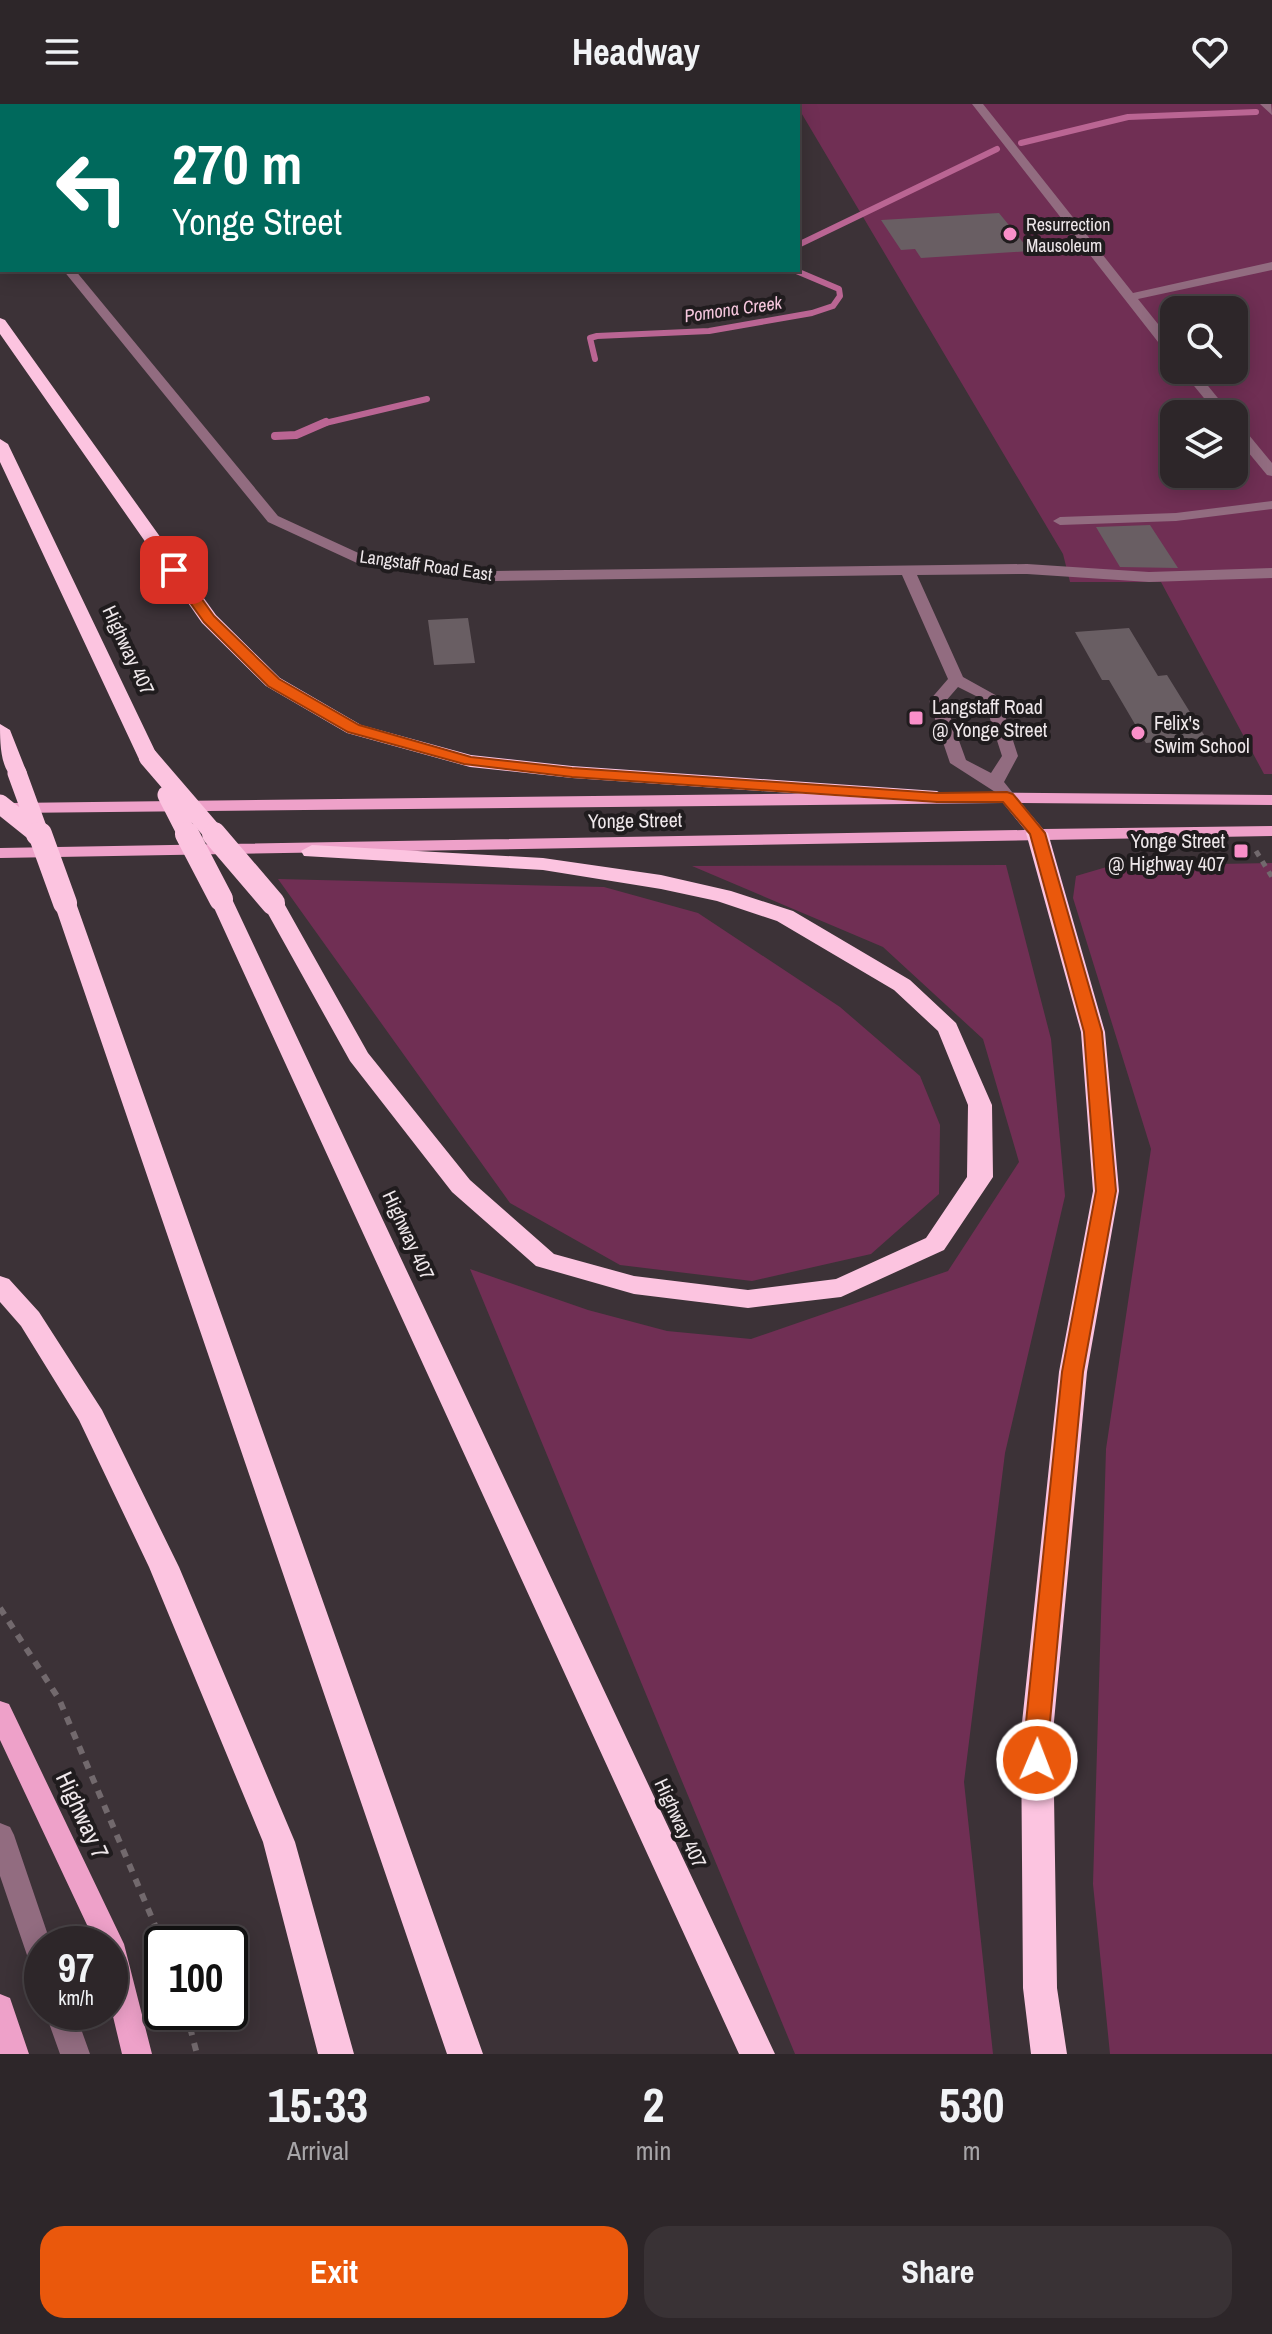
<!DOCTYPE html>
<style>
:root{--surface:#2d2629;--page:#393235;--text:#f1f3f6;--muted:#a7a5a8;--line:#484346;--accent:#ea580c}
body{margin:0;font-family:"Archivo Narrow",sans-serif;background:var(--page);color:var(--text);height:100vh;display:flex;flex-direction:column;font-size:30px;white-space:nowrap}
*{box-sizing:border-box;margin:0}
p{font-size:26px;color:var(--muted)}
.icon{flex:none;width:44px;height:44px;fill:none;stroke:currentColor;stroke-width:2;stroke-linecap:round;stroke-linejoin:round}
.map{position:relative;height:1950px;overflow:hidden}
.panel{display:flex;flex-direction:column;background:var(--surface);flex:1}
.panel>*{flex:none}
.guide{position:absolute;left:0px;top:0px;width:800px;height:168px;box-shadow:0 4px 20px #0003,0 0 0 2px var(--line);background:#00695c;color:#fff;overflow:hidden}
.tools{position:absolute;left:1160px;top:192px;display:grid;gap:16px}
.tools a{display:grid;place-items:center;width:88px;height:88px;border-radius:16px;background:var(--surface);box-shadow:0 4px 20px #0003,0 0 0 2px var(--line);font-size:40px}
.speed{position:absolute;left:24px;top:1822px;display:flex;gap:16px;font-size:40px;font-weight:700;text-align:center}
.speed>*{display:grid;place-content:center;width:104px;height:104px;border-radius:50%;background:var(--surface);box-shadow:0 4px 20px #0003,0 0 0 2px var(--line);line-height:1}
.speed small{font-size:20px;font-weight:400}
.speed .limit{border:4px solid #111;border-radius:12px;background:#fff;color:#111}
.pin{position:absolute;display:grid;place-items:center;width:68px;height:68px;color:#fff;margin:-34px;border-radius:16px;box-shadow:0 4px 12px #0006}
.me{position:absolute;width:88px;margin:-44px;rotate:1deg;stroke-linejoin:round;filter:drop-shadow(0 0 6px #0008)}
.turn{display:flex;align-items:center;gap:28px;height:168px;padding:0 40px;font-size:36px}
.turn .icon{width:104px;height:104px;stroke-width:2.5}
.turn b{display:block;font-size:56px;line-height:68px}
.eta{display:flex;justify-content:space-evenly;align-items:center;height:136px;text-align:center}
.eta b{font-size:48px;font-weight:700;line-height:56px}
.primary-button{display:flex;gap:16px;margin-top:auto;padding:16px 40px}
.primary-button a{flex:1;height:92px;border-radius:24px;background:var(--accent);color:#fff;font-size:32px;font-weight:700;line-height:92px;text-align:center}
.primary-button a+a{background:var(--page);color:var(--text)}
header{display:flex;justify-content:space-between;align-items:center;height:104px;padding:0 40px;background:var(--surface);font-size:36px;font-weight:700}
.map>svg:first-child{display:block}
</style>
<header><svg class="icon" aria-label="menu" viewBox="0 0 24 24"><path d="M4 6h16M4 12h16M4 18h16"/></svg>Headway<svg class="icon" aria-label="heart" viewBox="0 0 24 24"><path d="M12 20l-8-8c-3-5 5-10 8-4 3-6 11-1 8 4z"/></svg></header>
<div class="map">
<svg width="1272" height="1950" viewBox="0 0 1272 1950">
<rect width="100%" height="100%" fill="#3c3237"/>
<path fill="#702f54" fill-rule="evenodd" d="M796,0H1272V670H1264L1161,478H1070L1063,450ZM1174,206H1234V266H1174ZM1174,310H1234V370H1174Z
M1272,759V1950H1110L1093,1780L1106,1345L1151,1045L1073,794L1076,772L1110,762Z
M1006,761L1051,935L1065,1092L1005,1349L964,1678L993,1950H795L470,1165L588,1206L667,1227L751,1235L948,1167L1019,1058L983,935L883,843L692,762Z
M278,775L604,783L698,809L840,903L920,972L940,1021L939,1090L871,1150L752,1177L620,1161L510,1099Z"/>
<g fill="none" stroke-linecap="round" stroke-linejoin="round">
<path stroke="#ba6593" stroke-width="6" d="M1021,39L1128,13L1256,8
M798,141L997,45
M595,255L590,234L597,232L709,227L812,209L833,202L840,192L839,185L794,166
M321,320L427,295"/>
<path stroke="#ba6593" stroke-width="8" d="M275,332L296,331L326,318"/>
</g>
<path fill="#695e63" d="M999,109L1030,147L921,154L915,145L901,146L881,116Z
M1150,421L1178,464L1120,463L1096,423Z
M468,514L475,559L434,561L428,516Z
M1129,524L1158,572L1167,571L1206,634L1146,639L1109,576H1102L1075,528Z"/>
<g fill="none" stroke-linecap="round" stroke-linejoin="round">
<path stroke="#72696d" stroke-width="5" stroke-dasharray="6 6" stroke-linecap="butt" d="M1256,747L1272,773"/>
<path stroke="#72696d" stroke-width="6" stroke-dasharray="8 8" stroke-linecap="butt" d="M0,1504L59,1595L163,1840
M186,1908L197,1950"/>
<path fill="#926c80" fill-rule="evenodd" d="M9,0H19V2H9Z
M972,0H983L1133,189L1272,158V166L1138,195L1174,240V253L1169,252Z
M1260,0H1271L1272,11Z
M63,166H75L278,412L365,452L494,467L1027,460L1149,468L1272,464V474L1149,478L1027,470L917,471L963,573L999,593L1018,652L1004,678L1012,688L1003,693L950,659L929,597L948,575L902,471L494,477L357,459L268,418ZM958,583L984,596L1002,652L991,669L966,656L945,598Z
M1181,266H1195L1231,310H1217Z
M1234,318L1239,319L1272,359V372L1267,371L1234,331Z
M1272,397V405L1176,417L1060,421L1053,417L1060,413L1176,409Z
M0,1719L10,1723L14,1731L51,1840H42V1867L32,1863L28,1854L0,1772Z
M45,1908H75L90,1950H60Z"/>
<path fill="#eea1c9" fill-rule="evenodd" d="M937,688L1272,691V701L1021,699L1043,725L1272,722V732L0,754V744L1025,726L1003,699L12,709L3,704L12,699Z
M0,1597L9,1600L124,1840L152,1950H122L110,1900V1840H96L0,1636Z
M0,1890L10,1894L29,1950H0Z"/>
<path fill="#fcc4e0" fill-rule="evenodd" d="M0,214L5,216L216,511L280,574L361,621L471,651L572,662L937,687L947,693L937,699L572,674L470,663L347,629L266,582L202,519L0,230Z
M0,335L8,340L158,653L155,657H141L138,653L0,358Z
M0,620L10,626L27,669L24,673L17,675C0,670 0,637 0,620Z
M1037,723L1048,729L1105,928L1119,1087L1087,1268L1053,1628L1057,1884L1067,1950H1031L1023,1884L1021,1628L1059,1268L1093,1087L1081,928L1026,729Z
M312,741L543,754L661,771L731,787L793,807L910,876L956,919L992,1001L993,1073L944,1146L841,1193L748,1204L634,1190L536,1162L452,1088L350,957L262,799L265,794H281L368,949L470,1076L554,1150L634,1172L748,1186L836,1175L926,1134L967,1073L968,1001L938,927L894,886L777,817L717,797L661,785L543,766L304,752L301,747Z
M221,788L232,795L775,1950H739L210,795Z
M65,792L76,799L483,1950H447L54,799Z
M0,1172L9,1175L39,1208L102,1306L179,1463L295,1738L354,1950H318L263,1738L149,1463L79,1316L21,1222L0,1198Z"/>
<path stroke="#fcc4e0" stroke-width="19" d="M148,653L216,732
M17,669L40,732
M167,691L188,732
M0,700L40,732"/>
<path stroke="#fcc4e0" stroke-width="24" d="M38,730L40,732
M40,730L65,799
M187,730L221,795
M214,730L273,799"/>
</g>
<path fill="#ea580c" stroke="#983908" stroke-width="2" d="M174,462L179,463L214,512L279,575L359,621L471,653L572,664L937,689L1007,688L1013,690L1045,729L1102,928L1116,1087L1083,1268L1049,1628V1656L1046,1663L1037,1666L1028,1663L1025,1656V1628L1062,1268L1096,1087L1084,928L1030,730L1003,698H937L572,673L464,660L348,628L268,582L204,518L167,466Z"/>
<g fill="#f98fc9" stroke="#201c1e" stroke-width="3">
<circle cx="1010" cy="130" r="8"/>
<rect x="908" y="606" width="16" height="16" rx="4"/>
<circle cx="1138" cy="629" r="8"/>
<rect x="1233" y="739" width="16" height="16" rx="4"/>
</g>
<g text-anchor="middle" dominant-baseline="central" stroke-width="8" stroke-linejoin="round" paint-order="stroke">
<g font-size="18" fill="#eee7ea" stroke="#201c1e" text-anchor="start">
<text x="1026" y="120">Resurrection<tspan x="1026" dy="21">Mausoleum</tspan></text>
</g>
<g font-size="18" font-style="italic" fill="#f5c6dd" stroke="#201c1e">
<text transform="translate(733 205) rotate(-8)">Pomona Creek</text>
</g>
<g font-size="18" fill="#eee7ea" stroke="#201c1e">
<text transform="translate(426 461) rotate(8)">Langstaff Road East</text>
</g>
<g font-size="20" fill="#eee7ea" stroke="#201c1e">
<text transform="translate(129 546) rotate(65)">Highway 407</text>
<text transform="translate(635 716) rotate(-1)">Yonge Street</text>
<text transform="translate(409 1131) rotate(65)">Highway 407</text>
<text transform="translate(681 1719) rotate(65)">Highway 407</text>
</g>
<g font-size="20" fill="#eee7ea" stroke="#201c1e" text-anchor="start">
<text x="932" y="602">Langstaff Road<tspan x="932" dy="23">@ Yonge Street</tspan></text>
<text x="1154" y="618">Felix's<tspan x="1154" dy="23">Swim School</tspan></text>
<text x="1225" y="736" text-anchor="end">Yonge Street<tspan x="1225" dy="23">@ Highway 407</tspan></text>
</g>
<g font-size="24" fill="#eee7ea" stroke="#201c1e">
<text transform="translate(83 1711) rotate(65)">Highway 7</text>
</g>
</g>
</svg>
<div class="tools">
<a><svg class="icon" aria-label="search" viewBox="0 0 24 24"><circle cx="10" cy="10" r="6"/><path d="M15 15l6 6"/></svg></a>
<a><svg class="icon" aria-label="layers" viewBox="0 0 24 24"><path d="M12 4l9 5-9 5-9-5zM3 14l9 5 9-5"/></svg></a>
</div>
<div class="speed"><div>97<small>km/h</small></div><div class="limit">100</div></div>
<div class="pin" style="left:174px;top:466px;background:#d93025"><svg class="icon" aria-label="arrive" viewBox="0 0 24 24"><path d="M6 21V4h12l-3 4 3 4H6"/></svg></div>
<svg class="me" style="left:1037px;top:1656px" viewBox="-20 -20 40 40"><circle r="17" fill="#ea580c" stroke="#fff" stroke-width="3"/><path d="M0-11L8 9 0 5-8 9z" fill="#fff"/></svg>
<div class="guide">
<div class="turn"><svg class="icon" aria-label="left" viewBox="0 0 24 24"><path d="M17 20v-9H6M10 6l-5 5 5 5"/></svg><div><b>270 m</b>Yonge Street</div></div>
</div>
</div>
<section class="panel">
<div class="eta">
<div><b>15:33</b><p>Arrival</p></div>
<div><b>2</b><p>min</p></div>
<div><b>530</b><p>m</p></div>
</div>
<div class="primary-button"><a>Exit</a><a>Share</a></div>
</section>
